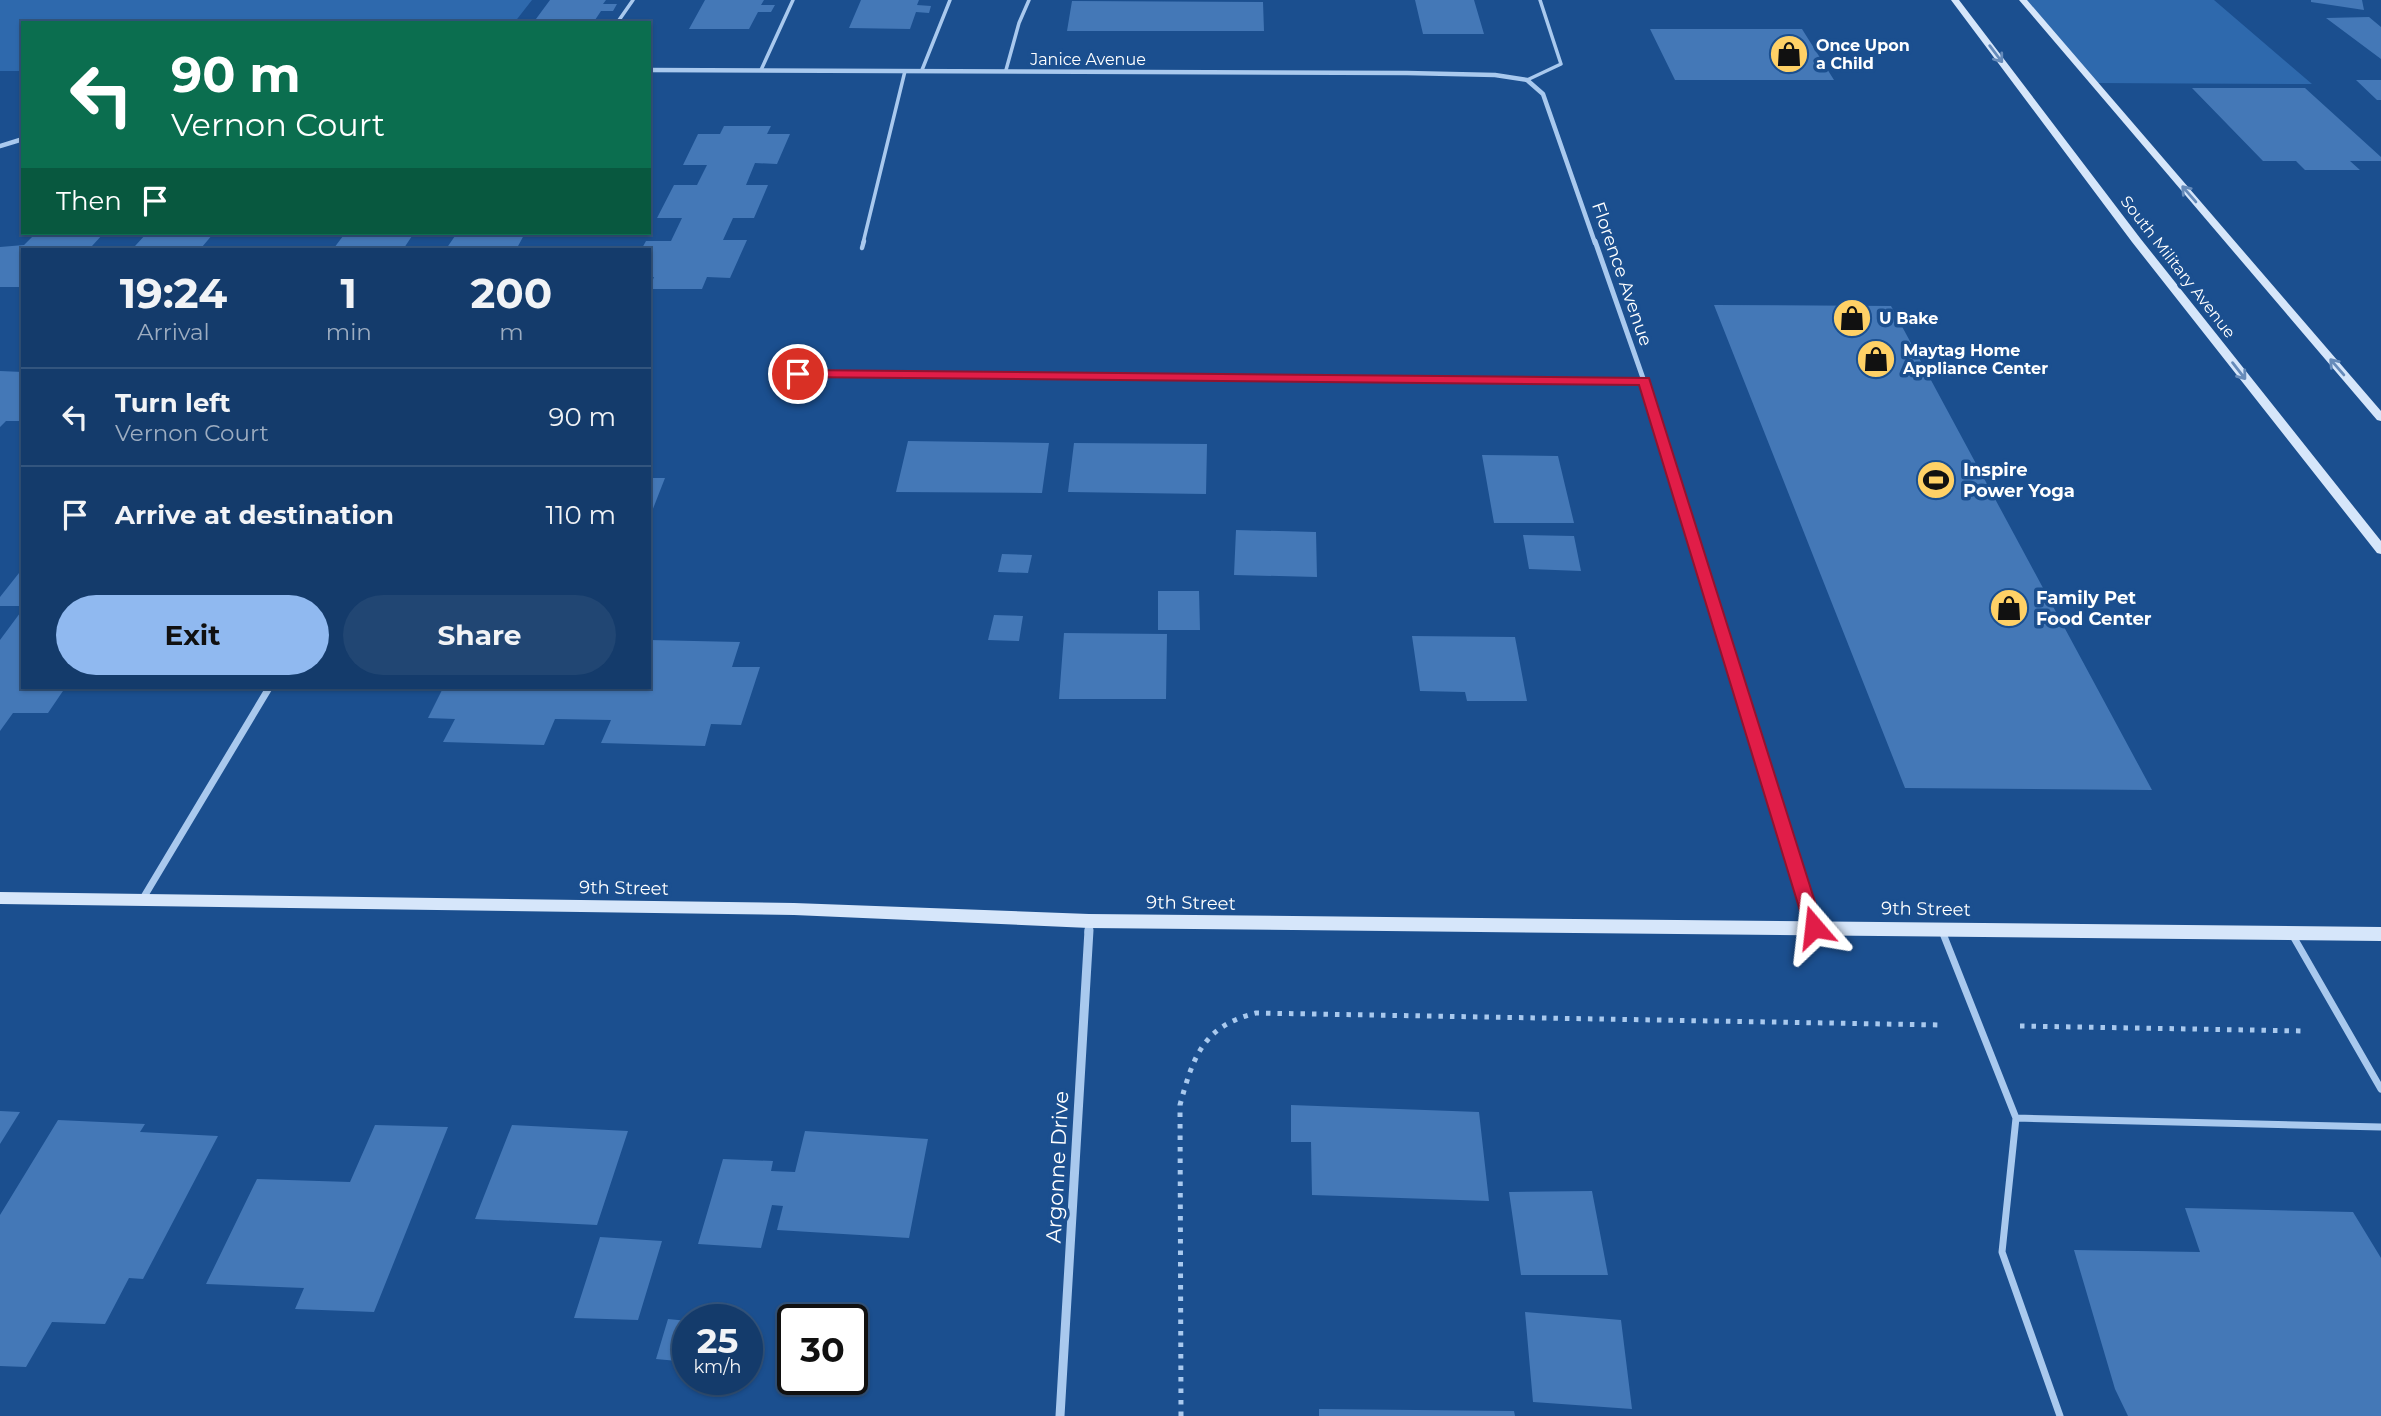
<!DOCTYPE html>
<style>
:root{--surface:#143b6b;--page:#214673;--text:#f1f3f6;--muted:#9dadc1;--line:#33557e;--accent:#90b9f0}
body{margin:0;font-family:Montserrat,sans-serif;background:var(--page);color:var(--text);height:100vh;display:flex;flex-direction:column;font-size:26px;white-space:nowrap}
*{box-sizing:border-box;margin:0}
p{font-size:23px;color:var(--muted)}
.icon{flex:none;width:38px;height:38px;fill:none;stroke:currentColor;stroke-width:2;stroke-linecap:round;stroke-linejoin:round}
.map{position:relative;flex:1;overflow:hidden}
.drawer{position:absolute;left:21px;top:248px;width:630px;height:441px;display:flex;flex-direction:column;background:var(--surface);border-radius:0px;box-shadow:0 2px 5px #0004,0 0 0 2px var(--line)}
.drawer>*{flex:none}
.top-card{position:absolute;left:21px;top:21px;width:630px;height:214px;border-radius:0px;box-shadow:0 2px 5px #0004,0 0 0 2px var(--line);background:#0b6e4f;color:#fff;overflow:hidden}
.speed{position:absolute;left:672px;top:1304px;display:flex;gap:14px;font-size:35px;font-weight:700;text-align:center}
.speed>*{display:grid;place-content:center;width:91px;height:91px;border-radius:50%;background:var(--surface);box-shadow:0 2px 5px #0004,0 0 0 2px var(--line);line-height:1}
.speed small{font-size:18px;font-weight:400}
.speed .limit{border:4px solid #111;border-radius:10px;background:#fff;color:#111}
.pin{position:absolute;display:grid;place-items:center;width:60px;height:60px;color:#fff;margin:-30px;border:4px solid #fff;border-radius:50%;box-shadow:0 2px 7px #0007}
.me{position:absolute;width:77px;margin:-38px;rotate:343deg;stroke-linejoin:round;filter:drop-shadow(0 0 5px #0008)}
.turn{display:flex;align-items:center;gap:24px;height:147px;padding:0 35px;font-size:32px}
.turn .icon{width:91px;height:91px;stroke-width:2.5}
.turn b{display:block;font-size:49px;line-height:60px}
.then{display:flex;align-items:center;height:66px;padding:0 35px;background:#0003;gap:14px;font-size:26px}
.eta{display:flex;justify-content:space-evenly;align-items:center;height:119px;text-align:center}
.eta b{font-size:42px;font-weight:700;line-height:49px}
.action{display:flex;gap:14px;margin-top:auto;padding:14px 35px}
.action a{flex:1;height:80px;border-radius:42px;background:var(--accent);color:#111;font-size:28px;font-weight:700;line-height:80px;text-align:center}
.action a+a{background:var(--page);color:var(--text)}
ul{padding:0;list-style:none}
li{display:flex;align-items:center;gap:21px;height:98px;padding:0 35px;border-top:2px solid var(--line)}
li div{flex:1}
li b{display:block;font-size:26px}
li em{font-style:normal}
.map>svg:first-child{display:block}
</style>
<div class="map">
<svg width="2381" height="1416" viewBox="0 0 2381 1416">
<rect width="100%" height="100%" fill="#1b4f8f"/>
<path fill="#2e69ad" d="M0,0H532L514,23H23V71H0Z
M2023,0H2214L2312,84L2093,83Z"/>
<path fill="#4478b7" d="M550,0H606L603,4H617L613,11H601L593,23H533Z
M705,0H764L761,5H775L771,12H758L749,29H689Z
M861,0H919L917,5L931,6L929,13L916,12L910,29L849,28Z
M1415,0H1474L1484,34H1423Z
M2311,0H2362L2364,10L2311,2Z
M1072,1L1263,2L1264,31H1067Z
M2369,17L2381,27V59L2326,18Z
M1650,29H1802L1834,80H1675Z
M2356,80H2381V100H2377Z
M2192,88H2305L2381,157V161H2350L2360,170H2305L2296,161H2263Z
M724,126H771L767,134H790L777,164L755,163L746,185H768L754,218H733L723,240H747L730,278L707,277L702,289H649L654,277H649V250H641L646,241H671L682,218H657L674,185H697L707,165H683L698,134H720Z
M36,233L103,234L92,246H135L147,233L213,234L202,247H224L221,250H23V287H0V247L24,245Z
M326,233H546L545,235H524L517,248L446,249L455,236H412L404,248H334L343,236H324Z
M1714,305L1891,306L2152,790L1905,788Z
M0,371L23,372V418L20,421H6L0,427Z
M908,441L1049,443L1042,493L896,492Z
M1074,443L1207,444L1206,494L1068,492Z
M1482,455L1558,456L1574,523H1494Z
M649,478H665L649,519Z
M1236,530L1316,532L1317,577L1234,575Z
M1523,535L1574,536L1581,571L1529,569Z
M1002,554L1032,555L1028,573L998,572Z
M23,568V606H0V597Z
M1158,591H1199L1200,630H1158Z
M23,609V688H65L48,713H13L0,731V640Z
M994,615L1023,616L1019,641L988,640Z
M1064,633L1167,634L1166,699H1059Z
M1412,636L1515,637L1527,701H1467L1465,692L1420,691Z
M649,640L740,642L732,667H760L741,725L711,724L705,746L601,743L611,720L555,719L544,745L443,742L455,719L428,718L443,688H649Z
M1291,1105L1479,1112L1489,1201L1312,1195L1311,1142H1291Z
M0,1111L20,1112L0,1144Z
M58,1120L145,1124L140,1132L218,1136L143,1279L129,1278L105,1324L52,1322L26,1367L0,1366V1215Z
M375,1125L448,1127L374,1312L295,1309L304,1288L206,1284L257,1179L350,1182Z
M512,1125L628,1131L597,1225L475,1219Z
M805,1131L928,1139L909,1238L777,1230L783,1206L772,1205L761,1248L698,1244L723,1159L773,1161L771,1171L795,1172Z
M1592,1191L1608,1275H1521L1509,1192Z
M2185,1208L2353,1212L2381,1258V1416H2128L2115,1389L2074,1250L2200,1252Z
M600,1237L662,1241L638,1320L574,1318Z
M1525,1312L1621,1320L1632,1409L1533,1402Z
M668,1319L688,1321V1362L656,1359Z
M1319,1409L1514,1411L1515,1416H1319Z"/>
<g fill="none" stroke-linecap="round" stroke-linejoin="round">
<path stroke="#a9c9ee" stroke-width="5" stroke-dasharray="4.5 7" stroke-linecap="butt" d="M2020,1026L2305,1031
M1181,1416L1180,1105C1193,1057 1203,1026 1256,1013L1941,1025"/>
<path stroke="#a9c9ee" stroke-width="3.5" d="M617,23L633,0
M761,70L793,0
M922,70L950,0
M1006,70L1019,23L1029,0
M1527,80L1561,64L1540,0
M863,243L905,71"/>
<path stroke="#a9c9ee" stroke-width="4.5" d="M862,248L864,241"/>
<path stroke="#a9c9ee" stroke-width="7" d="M1942,931L2016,1118L2381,1127
M2293,936L2381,1089
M2016,1118L2002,1252L2060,1416"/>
<path stroke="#a9c9ee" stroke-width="4.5" d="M649,70L1407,73L1495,75L1527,80L1543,94L1595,243
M0,146L23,139"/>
<path stroke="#a9c9ee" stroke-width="5" d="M1595,241L1644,381L1696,547
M798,374L1644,381"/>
<path stroke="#a9c9ee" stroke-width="7" d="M1695,546L1814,927
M142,900L269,688
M1088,932L1089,922"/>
<path stroke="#a9c9ee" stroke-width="9" d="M1060,1416L1089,930"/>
<path fill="#d6e6fa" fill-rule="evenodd" d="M1951,0H1959L2140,238L2381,541V554L2377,553L2132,242Z
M2019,0H2027L2381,411V421L2377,420Z
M0,892L794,903L1089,914L2381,927V941L1089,928L794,915L0,904Z"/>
</g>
<defs><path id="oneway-shaft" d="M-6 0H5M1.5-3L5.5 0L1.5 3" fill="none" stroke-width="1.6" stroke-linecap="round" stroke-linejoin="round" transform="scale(1.75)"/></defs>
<g stroke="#668bba">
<use href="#oneway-shaft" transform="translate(1996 54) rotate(53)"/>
<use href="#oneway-shaft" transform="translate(2189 194) rotate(-131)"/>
<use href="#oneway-shaft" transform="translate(2337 367) rotate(-131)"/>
<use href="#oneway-shaft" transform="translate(2239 371) rotate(52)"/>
</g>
<path fill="#e11d48" stroke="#92132f" stroke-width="2" d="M798,370L1649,378L1823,927L1820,932L1814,934L1808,932L1805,927L1639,385L794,377L792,374Z"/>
<defs>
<g id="shop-disc" transform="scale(2.0125)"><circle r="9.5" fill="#ffd166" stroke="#1b4f8f"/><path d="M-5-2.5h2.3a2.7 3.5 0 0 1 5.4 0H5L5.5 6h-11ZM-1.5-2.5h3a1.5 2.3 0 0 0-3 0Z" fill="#111"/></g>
<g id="stadium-disc" transform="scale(2.0125)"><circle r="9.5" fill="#ffd166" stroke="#1b4f8f"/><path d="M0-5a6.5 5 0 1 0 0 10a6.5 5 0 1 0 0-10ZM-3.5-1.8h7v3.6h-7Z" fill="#111"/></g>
</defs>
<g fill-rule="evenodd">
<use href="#shop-disc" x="1789" y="54"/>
<use href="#shop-disc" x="1852" y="318"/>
<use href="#shop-disc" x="1876" y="359"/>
<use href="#stadium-disc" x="1936" y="480"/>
<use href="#shop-disc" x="2009" y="608"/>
</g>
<g text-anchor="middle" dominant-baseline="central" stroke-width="7" stroke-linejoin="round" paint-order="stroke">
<g font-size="16" font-weight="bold" fill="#fff" stroke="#1b4f8f" text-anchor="start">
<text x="1816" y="45">Once Upon<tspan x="1816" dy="18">a Child</tspan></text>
<text x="1879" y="318">U Bake</text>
<text x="1903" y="350">Maytag Home<tspan x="1903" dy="18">Appliance Center</tspan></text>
</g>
<g font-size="16" fill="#fff" stroke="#1b4f8f">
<text x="1088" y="59">Janice Avenue</text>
<text transform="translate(2178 267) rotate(52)">South Military Avenue</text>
</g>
<g font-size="18" fill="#fff" stroke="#1b4f8f">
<text transform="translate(1622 274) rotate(71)">Florence Avenue</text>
<text transform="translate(624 888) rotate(1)">9th Street</text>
<text transform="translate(1191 903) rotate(1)">9th Street</text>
<text transform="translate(1926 909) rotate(1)">9th Street</text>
</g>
<g font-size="18" font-weight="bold" fill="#fff" stroke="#1b4f8f" text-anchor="start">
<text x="1963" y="470">Inspire<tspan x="1963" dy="21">Power Yoga</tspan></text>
<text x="2036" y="598">Family Pet<tspan x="2036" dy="21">Food Center</tspan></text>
</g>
<g font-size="21" fill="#fff" stroke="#1b4f8f">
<text transform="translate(1057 1167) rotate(-87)">Argonne Drive</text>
</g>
</g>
</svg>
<div class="speed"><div>25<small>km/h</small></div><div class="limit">30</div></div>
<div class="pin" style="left:798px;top:374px;background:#d93025"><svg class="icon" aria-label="arrive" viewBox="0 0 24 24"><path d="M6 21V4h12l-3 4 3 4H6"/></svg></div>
<svg class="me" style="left:1814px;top:927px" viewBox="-20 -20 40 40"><path d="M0-17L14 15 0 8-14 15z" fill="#e11d48" stroke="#fff" stroke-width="4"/></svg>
<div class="top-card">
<div class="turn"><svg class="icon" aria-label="left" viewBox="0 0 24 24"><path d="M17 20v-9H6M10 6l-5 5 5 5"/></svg><div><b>90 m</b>Vernon Court</div></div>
<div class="then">Then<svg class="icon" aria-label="arrive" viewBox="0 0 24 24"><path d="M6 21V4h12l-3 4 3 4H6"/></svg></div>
</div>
<section class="drawer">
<div class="eta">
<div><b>19:24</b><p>Arrival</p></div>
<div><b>1</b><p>min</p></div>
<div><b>200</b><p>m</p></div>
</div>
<ul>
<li><svg class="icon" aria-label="left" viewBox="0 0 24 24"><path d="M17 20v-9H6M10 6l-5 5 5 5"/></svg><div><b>Turn left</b><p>Vernon Court</p></div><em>90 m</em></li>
<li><svg class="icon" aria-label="arrive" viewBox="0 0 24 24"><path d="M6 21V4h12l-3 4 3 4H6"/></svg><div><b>Arrive at destination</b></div><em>110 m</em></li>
</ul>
<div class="action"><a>Exit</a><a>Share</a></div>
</section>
</div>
